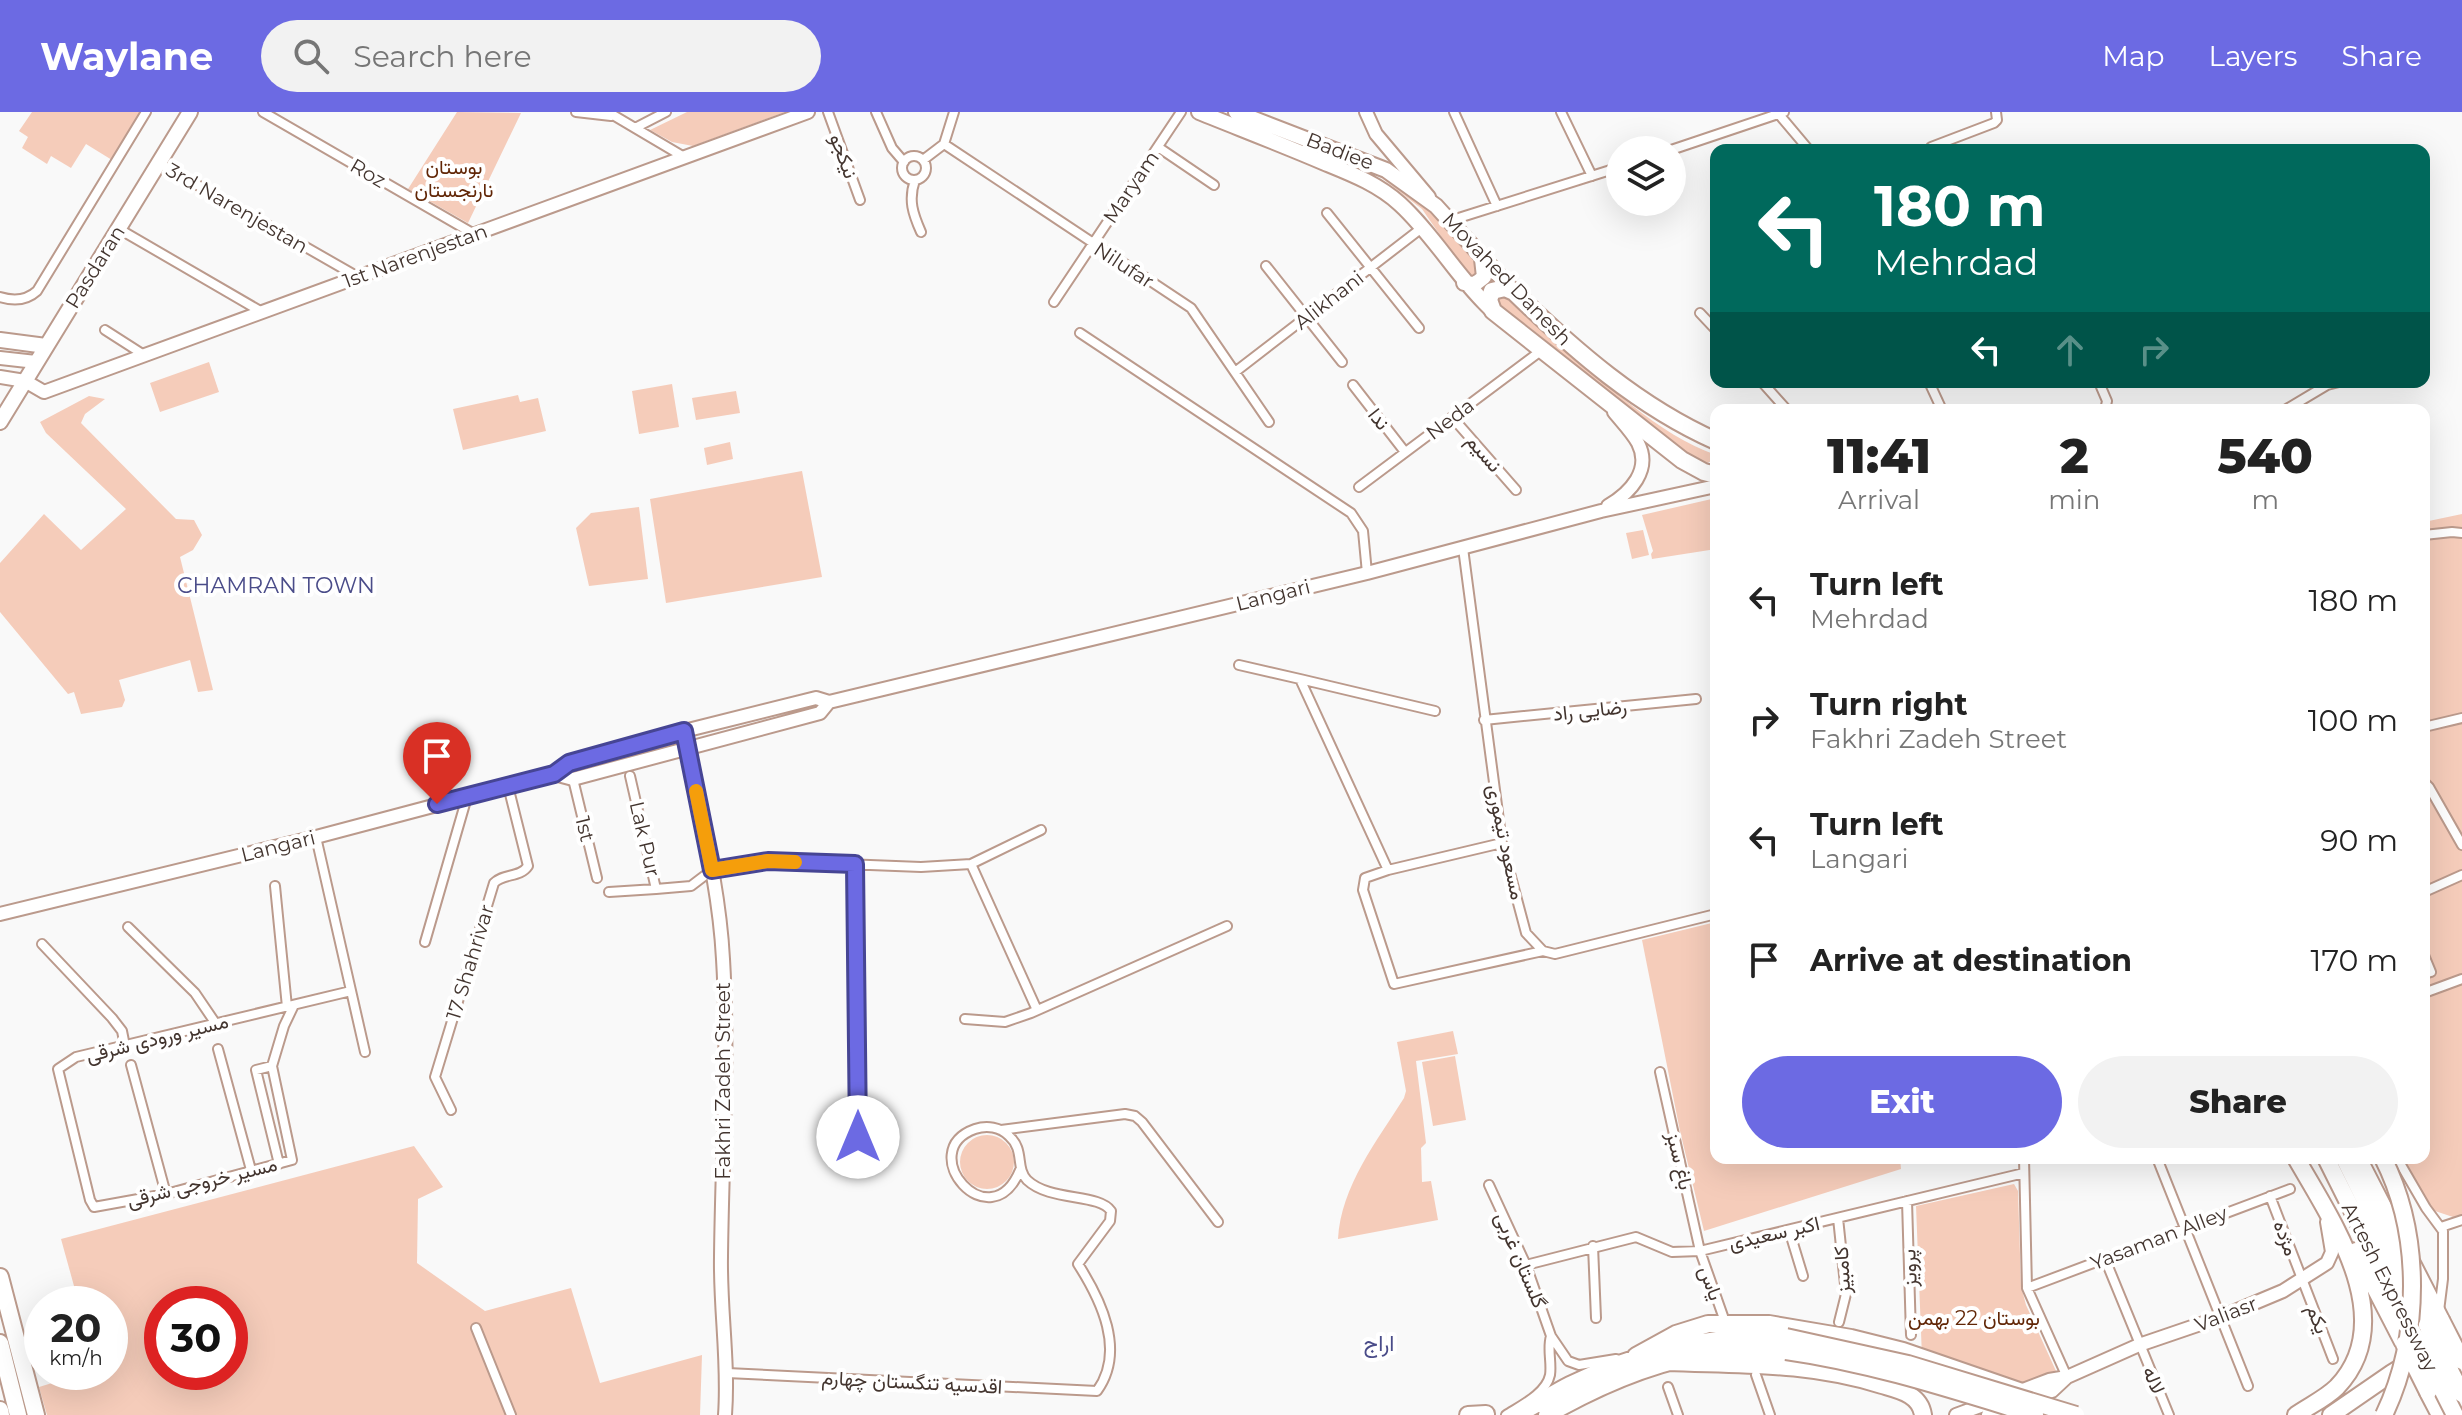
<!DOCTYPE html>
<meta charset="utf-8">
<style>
:root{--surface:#fff;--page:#f2f2f2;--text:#222;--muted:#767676;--accent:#6c6ae3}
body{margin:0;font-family:Montserrat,Vazirmatn,sans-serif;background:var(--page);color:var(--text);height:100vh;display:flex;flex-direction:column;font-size:30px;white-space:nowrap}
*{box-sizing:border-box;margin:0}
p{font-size:26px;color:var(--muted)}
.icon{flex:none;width:44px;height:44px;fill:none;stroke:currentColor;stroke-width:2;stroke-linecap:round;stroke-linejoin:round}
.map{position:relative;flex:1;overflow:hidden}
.details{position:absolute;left:1710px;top:292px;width:720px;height:760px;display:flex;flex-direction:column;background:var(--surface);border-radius:16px;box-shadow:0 8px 32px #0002}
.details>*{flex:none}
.hud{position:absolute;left:1710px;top:32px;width:720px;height:244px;border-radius:16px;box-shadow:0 8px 32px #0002;background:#00695c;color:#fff;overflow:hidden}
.tools{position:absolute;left:1606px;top:24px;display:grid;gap:16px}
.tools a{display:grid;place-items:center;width:80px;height:80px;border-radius:50%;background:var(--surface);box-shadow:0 8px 32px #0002;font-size:40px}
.speed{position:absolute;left:24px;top:1174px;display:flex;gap:16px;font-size:40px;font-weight:700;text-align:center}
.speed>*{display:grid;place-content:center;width:104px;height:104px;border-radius:50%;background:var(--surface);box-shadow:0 8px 32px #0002;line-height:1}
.speed small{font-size:20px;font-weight:400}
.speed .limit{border:12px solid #d22;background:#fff;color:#111}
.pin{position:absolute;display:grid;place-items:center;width:68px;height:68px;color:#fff;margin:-82px -34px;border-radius:50% 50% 50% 0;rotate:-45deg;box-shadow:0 0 8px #0007}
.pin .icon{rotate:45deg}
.me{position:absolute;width:88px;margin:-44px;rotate:0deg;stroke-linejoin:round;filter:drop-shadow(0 0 6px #0008)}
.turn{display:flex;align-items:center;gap:28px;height:168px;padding:0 32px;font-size:36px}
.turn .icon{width:104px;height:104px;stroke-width:2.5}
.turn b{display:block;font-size:56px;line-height:68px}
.lanes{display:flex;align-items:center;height:76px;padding:0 32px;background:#0003;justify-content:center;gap:40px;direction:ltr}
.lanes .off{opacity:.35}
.eta{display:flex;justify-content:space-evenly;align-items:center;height:136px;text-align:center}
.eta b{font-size:48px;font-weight:800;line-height:56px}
.action{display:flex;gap:16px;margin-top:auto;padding:16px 32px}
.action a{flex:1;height:92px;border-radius:48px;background:var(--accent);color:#fff;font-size:32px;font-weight:800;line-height:92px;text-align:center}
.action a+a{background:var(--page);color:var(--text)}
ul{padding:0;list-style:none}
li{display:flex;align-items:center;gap:24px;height:120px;padding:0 32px}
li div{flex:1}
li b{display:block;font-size:30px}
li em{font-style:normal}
header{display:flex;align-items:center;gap:48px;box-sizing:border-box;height:112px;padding:0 40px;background:var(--accent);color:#fff}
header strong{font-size:38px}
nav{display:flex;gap:44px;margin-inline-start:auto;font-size:28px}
.search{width:560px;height:72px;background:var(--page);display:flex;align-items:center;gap:20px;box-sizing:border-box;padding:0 28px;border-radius:44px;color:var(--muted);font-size:30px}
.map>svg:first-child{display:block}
</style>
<header>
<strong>Waylane</strong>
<div class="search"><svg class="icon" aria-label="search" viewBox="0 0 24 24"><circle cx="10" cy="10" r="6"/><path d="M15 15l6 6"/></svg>Search here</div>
<nav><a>Map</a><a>Layers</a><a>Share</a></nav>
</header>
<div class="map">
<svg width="2462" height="1303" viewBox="0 0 2462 1303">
<rect width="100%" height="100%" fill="#f9f9f9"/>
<path fill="#f5ccba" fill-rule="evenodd" d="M32,0H141L112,48L86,32L71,56L51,44L47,52L22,36L28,25L19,19Z
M457,0L521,1L468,111L408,77Z
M687,0H785L693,34L672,30L650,18Z
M1372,53L1438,104L1480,154L1478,165H1469L1422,97L1375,61Z
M1501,181C1519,198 1539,213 1557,229C1602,269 1659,323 1716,343V347L1703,353L1696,351L1528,214L1499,194L1494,184Z
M209,250L219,280L160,300L150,271Z
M672,272L679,315L639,322L632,279Z
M736,279L740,301L696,308L692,286Z
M518,283L520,290L538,286L546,319L463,338L453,297Z
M89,284L105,287L85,302L81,311L176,407L194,408L202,423L193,438L180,445L213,578L198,580L190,548L119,568L125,588L122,595L81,602L74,580L68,582L0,500V451L44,402L81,438L126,397L46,321L40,310Z
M730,330L733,347L707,353L704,336Z
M802,359L822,465L666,491L650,387Z
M1716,386V437L1652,447L1651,442L1653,439L1642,403Z
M639,395L648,467L589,474L576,416L591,401Z
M2462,402V1106L2459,1107L2429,1097L2403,1046H2424V410Z
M1643,418L1649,443L1632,447L1626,421Z
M1716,810V1046H1900L1901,1057L1704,1119L1680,1019L1642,828Z
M1453,919L1458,942L1416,949L1426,1031L1421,1036L1422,1070L1431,1069L1438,1108L1338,1127C1341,1074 1377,1029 1404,986L1406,979L1397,930Z
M1455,944L1466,1008L1433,1014L1422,950Z
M960 1050a27 27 0 1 1 54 0a27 27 0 1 1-54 0Z
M414,1034L443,1075L418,1087L417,1151L485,1199L571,1176L600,1271L702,1243L700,1303H47L39,1275L88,1260H110V1192H79L61,1127ZM162,1192H230V1260H162Z
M2014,1072L2018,1079L2021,1174L2026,1193L2056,1259L2014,1275L1922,1245L1916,1094Z"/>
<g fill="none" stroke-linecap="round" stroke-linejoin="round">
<g stroke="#bb9a8c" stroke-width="12">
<path id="street" d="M263,0L474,122
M576,0L611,4
M608,0L684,45
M828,0L860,88
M876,0L892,36L904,50
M1454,0L1497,94
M1561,0L1592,64
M1777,0L1809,38
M635,16L666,0
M944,32L1191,196L1269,310
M1158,35L1214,73
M1931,35L1994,11L1997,8L1996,0
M1671,38L1784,0
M902 56a12 12 0 1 1 24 0a12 12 0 1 1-24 0Z
M923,48L944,32L954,0
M159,51L358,165
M915,68C908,88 913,102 921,120
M1327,101L1419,216
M1449,109L1620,55
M119,117L262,200
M1266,154L1342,250
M0,185C13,189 26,189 37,179L146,0
M1054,190L1181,0
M1700,201L1716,218
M105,218L144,243
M1080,221L1351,401L1363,419L1367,461
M1235,260L1423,115
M1762,270L1787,298
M1929,270L1942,298
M1353,273L1405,340
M2101,275L2107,289L2105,298
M2285,298L2327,273L2339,270
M1452,305L1516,378
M1359,375L1542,238
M2424,423L2452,420L2462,421
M1463,436L1502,731L1526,821L1543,839L1555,842L1716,802
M1239,553L1300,567
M1435,599L1300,567L1388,758L1502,731
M1484,608L1696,587
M2424,615L2462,606
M630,664L656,777L691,774L712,758L768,749L921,755L971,752L1041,718
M573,667L597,766
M2424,670L2429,675L2462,733
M316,725L365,940
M855,752L858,1025
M971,752L1037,898
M1388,758L1365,766L1363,778L1394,872L1543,839
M275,774L287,895
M609,780L656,777
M2424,780L2462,763
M128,815L195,881L216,912
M425,830L467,685
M42,832L112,906L122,919L125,934
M2424,843L2431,860L2424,862
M2424,881L2462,867
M294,893L284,914L272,954L292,1048L166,1082L94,1095L90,1088L58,957L76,945L351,879
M965,907L1005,910L1031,901L1227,814
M218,937L251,1058
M131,953L166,1082
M272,954L256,958L279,1052
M1660,960L1700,1139L1723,1204
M451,998L435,965L494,771C503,761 520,766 528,754L508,674
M1001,1018L1125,1002L1135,1004L1142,1010L1218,1110
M2024,1046L2027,1176L2067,1265
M2157,1046L2248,1274
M2397,1046L2426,1096L2443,1119V1167L2439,1199
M1489,1073L1526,1153L1551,1224L1568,1249L1579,1253L1616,1247
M2270,1084L2333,1247
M1907,1089L1911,1223
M1838,1106L1846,1182L1839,1210
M2441,1115L2462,1108
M1789,1118L1803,1164
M1593,1134L1596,1206
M2105,1147L2169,1303
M1526,1153L1636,1125L1672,1140L1700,1139L2024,1061
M2027,1176L2290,1077
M476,1216L511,1303
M727,1261L1097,1279C1126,1239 1101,1188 1078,1152L1110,1109L1111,1099C1099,1081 1050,1090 1027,1068C1015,1055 1025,1038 1009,1024C1000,1015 987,1013 975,1017C913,1039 990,1130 1020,1058
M1756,1263L1770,1303
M1668,1275L1678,1303
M1506,1303C1520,1294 1546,1282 1550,1263C1552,1250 1547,1237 1551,1224"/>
</g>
<g stroke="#bb9a8c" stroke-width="16">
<path id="secondary" d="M1366,0L1376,22L1429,85
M0,246L36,250
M0,265L25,269L44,280L808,0
M1608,394C1630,381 1652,358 1638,331C1632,320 1622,310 1614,300
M684,619C698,694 719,770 723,847C729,946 722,1045 721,1145C720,1198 729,1250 725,1303
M554,662L573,667L820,601L829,590
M0,802L316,725L554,662L569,651L684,619L816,586L829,590L1367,461L1601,399L1716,374
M2015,1281L2049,1268L2067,1265L2139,1233L2221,1205L2283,1179L2327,1151L2332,1140L2327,1110
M1956,1303L1994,1289
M1988,1303L2052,1279L2067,1265"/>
</g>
<g stroke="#bb9a8c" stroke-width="18">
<path id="primary" d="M1199,0C1241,17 1283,33 1325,51C1352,62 1378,72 1400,92C1435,124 1458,167 1493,199
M1236,0L1386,58L1436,94L1514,180
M1464,171L1475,172L1484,165L1482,147
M0,228L46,234
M0,310L190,0"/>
</g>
<g stroke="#bb9a8c" stroke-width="20">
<path id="highway" d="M1716,329C1639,295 1574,238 1514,180L1505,176L1492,179L1489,188L1493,199L1682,348L1704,360L1716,363
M2296,1046C2332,1109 2401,1208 2337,1275C2326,1286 2309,1294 2296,1303
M2326,1046L2413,1220
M2344,1046L2427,1213
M2358,1046L2441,1208
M2356,1139L2403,1230
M0,1165L36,1303
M0,1231L18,1303
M1636,1244L1676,1222L1708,1212H1769L1851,1226L1903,1239L2022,1280
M1667,1250C1743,1253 1808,1250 1882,1273C1899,1278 1920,1282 1923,1303
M2428,1280L2440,1303
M0,1298L1,1303
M1468,1303L1486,1302
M1516,1303C1535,1294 1552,1282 1570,1273C1639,1239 1709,1222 1786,1225
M1547,1303C1599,1273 1657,1248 1717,1240C1739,1237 1763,1238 1786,1239
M2331,1303L2392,1261L2410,1250"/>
</g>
<use href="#street" stroke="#fff" stroke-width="8"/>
<use href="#secondary" stroke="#fff" stroke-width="12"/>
<use href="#primary" stroke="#fff" stroke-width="14"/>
<use href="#highway" stroke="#fff" stroke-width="16"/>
<g stroke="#bb9a8c" stroke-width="20" stroke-linecap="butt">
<path id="highway-bridge" d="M2383,1046C2422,1123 2421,1225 2384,1303
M2441,1208L2462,1249
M2427,1213L2462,1282
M2415,1224L2455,1303
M1786,1225L1908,1252L2076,1303
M2404,1232L2428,1280
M1786,1239C1871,1251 1953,1278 2035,1303"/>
</g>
<use href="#highway-bridge" stroke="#fff" stroke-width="16"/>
</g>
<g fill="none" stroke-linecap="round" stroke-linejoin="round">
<g stroke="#464594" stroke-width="20">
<path id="route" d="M437,692L554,662L569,651L684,619L712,758L768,749L855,752L858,1025"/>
</g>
<use href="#route" stroke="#6c6ae3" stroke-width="14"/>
<path stroke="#f59e0b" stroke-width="14" d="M696,679L712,758L768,749L795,750"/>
</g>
<g text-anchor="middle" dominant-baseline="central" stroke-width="8" stroke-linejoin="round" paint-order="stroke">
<g font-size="20" fill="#43352f" stroke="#fff">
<text transform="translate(1340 39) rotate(21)">Badiee</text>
<text transform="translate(844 44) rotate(70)">نیکجو</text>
<text transform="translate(368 61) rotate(30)">Roz</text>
<text transform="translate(1131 75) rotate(-56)">Maryam</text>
<text transform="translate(237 96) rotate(30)">3rd Narenjestan</text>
<text transform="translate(415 144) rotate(-20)">1st Narenjestan</text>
<text transform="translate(1124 153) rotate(33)">Nilufar</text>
<text transform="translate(95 155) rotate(-58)">Pasdaran</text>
<text transform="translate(1507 167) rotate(46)">Movahed Danesh</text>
<text transform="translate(1329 188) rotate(-38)">Alikhani</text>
<text transform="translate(1379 307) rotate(52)">ندا</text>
<text transform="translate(1450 307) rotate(-37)">Neda</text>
<text transform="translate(1484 341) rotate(49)">نسیم</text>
<text transform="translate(1273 483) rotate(-14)">Langari</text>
<text transform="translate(1590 598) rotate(-6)">رضایی راد</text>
<text transform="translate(585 717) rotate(76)">1st</text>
<text transform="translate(645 727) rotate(77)">Lak Pur</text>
<text transform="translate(1506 730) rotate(78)">مسعود تیموری</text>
<text transform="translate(278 734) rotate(-14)">Langari</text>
<text transform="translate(470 850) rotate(-73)">17 Shahrivar</text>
<text transform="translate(157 926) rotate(-14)">مسیر ورودی شرقی</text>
<text transform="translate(723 969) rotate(-90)">Fakhri Zadeh Street</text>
<text transform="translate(1680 1049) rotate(77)">باغ سبز</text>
<text transform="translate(202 1070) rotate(-14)">مسیر خروجی شرقی</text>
<text transform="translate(1774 1121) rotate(-13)">اکبر سعیدی</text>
<text transform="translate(2159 1126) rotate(-21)">Yasaman Alley</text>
<text transform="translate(2286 1126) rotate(69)">مژده</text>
<text transform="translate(1521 1148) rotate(67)">گلستان غربی</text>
<text transform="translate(1909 1156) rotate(-92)">پرویز</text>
<text transform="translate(1842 1158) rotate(-93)">کامبیز</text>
<text transform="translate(1711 1171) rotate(70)">یاس</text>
<text transform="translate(2390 1175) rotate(63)">Artesh Expressway</text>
<text transform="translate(2226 1202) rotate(-21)">Valiasr</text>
<text transform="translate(2318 1207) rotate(69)">یکم</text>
<text transform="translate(2154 1268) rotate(67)">لاله</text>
<text transform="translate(912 1270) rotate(3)">اقدسیه تنگستان چهارم</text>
</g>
<g font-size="20" fill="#612606" stroke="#fff">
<text x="454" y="55">بوستان<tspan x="454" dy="23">نارنجستان</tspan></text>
<text x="1974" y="1206">بوستان 22 بهمن</text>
</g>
<g font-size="22" fill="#4a4c89" stroke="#fff">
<text x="276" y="473">CHAMRAN TOWN</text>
<text x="1379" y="1231">اراج</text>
</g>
</g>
</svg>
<div class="tools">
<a><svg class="icon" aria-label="layers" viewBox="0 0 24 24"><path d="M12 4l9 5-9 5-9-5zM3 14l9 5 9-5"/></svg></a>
</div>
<div class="speed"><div>20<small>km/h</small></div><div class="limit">30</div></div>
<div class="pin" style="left:437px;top:692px;background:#d93025"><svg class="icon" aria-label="arrive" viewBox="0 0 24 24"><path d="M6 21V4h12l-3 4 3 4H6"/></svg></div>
<svg class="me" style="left:858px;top:1025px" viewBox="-20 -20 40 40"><circle r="19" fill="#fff"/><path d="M0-13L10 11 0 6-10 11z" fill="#6c6ae3"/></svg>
<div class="hud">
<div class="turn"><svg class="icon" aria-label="left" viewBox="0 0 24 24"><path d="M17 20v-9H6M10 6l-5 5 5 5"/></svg><div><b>180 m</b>Mehrdad</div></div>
<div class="lanes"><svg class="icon" aria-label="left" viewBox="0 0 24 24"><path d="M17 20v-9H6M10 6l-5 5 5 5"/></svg><svg class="icon off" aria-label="ahead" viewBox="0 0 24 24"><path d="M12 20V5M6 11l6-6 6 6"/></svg><svg class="icon off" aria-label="right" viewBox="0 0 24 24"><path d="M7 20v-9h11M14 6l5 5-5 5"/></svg></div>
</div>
<section class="details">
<div class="eta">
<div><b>11:41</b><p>Arrival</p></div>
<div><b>2</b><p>min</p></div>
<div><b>540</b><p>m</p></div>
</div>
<ul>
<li><svg class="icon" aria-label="left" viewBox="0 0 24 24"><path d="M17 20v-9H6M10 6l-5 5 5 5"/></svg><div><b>Turn left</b><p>Mehrdad</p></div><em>180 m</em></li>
<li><svg class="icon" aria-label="right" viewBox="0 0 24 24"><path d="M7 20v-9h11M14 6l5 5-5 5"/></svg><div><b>Turn right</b><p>Fakhri Zadeh Street</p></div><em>100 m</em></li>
<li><svg class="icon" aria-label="left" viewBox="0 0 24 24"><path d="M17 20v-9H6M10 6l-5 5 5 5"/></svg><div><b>Turn left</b><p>Langari</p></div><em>90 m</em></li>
<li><svg class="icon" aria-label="arrive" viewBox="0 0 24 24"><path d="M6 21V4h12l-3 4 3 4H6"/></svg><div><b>Arrive at destination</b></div><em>170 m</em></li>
</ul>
<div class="action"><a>Exit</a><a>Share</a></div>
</section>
</div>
